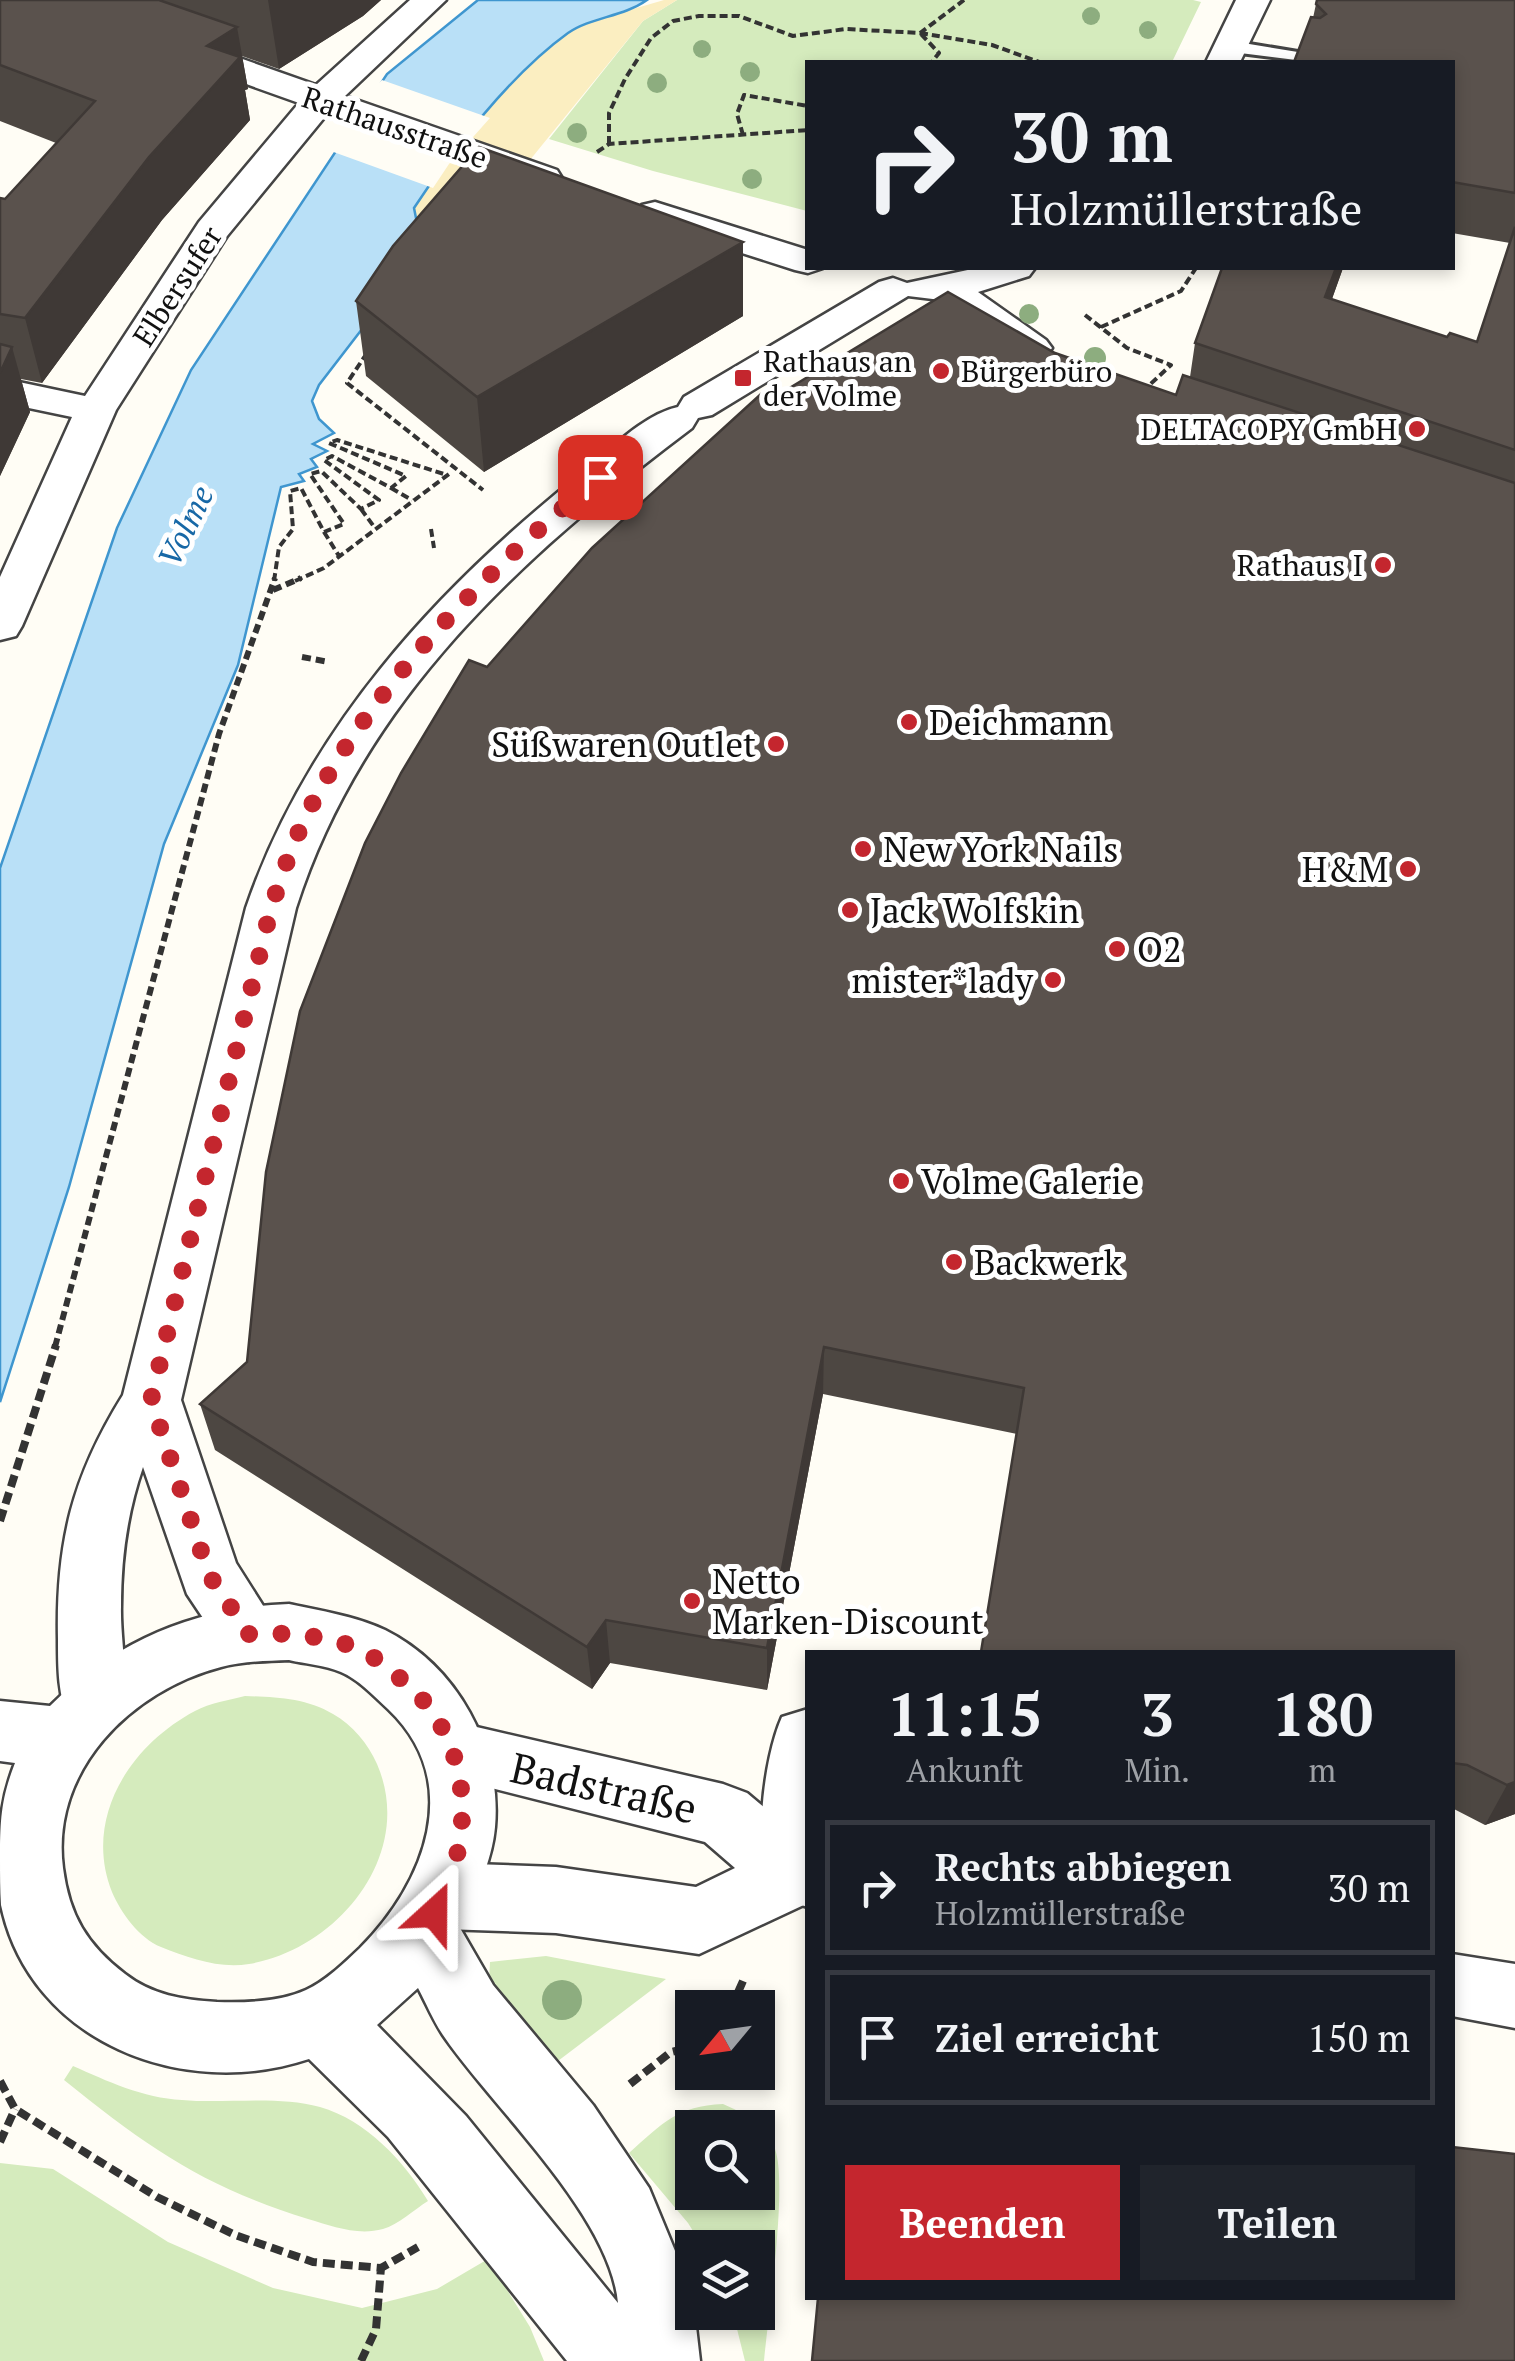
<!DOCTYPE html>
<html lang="de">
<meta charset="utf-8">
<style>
:root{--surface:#171b24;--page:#20242c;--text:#f1f3f6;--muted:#9ea1a6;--line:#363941;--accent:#c4262e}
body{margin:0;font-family:"PT Serif",serif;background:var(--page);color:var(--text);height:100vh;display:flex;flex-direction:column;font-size:38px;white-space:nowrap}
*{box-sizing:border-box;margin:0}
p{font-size:32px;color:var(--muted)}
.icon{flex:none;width:55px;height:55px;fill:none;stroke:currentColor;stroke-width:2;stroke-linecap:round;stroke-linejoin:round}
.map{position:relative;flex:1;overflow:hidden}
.side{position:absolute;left:805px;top:1650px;width:650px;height:650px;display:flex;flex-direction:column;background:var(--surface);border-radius:0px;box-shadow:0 5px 15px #0003}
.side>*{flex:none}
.banner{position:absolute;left:805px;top:60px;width:650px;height:210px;border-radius:0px;box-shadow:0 5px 15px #0003;background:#171b24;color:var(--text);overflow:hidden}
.needle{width:65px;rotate:241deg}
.fabs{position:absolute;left:675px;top:1990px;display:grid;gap:20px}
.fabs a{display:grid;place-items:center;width:100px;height:100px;border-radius:0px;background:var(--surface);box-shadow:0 5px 15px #0003;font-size:50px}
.pin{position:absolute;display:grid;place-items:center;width:85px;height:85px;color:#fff;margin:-42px;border-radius:20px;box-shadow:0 5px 15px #0006}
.me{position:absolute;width:110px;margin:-55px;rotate:24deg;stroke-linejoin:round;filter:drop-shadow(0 0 8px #0008)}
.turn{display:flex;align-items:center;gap:35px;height:210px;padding:0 40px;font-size:45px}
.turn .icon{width:130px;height:130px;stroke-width:2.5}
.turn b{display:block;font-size:70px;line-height:85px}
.eta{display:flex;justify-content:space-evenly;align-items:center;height:170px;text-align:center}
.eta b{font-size:60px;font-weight:800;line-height:70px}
.button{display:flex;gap:20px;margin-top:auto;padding:20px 40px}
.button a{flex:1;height:115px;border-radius:0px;background:var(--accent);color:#fff;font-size:40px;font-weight:800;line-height:115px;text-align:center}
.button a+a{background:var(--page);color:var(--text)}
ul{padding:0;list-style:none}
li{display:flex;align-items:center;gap:30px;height:135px;margin:0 20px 15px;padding:0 20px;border:5px solid var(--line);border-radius:0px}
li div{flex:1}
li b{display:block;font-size:38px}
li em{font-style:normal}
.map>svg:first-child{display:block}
</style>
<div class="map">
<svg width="1515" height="2361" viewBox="0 0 1515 2361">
<rect width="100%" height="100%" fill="#fffdf5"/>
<path fill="#d5ebbd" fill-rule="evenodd" d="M677,0H1193L1201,2L1172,62H808L807,211L653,171L549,139L643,21Z
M245,1696C276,1697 306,1698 333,1714C353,1725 368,1744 377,1764C416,1854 338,1949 249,1964C219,1969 189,1958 161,1947C139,1938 121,1913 112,1892C83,1819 129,1746 195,1711C210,1703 229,1700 245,1696Z
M546,1956L666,1979L554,2064L489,1980L490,1962Z
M73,2066C107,2081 143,2098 182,2100C226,2104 276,2095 320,2107C366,2120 404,2161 428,2201C415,2209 398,2225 383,2229C357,2236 332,2226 308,2219C204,2187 147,2147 64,2080Z
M723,2104C744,2113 767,2126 775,2149C788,2185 768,2316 764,2361H745L733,2313L758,2312V2248L703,2247L688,2223L629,2153C663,2123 677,2106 723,2104ZM692,2128H758V2192H692Z
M0,2163L53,2169L168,2242L273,2288L362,2308L437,2289L488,2259L530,2327L544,2361H0Z"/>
<path fill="#fbeec1" d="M664,0H677L643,21L521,171L421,243L414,208C443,164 529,50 575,29C602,16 635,9 664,0Z"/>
<path fill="#b9e0f7" stroke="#3f96cf" stroke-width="2.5" d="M478,0H647C623,17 591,17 568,33C511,74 452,150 414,208L421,243L389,294L319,385L312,401L319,419L334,433L313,444L327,451L311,459L317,467L299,474L304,481L281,487L238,665L164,844L69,1187L0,1402V868L117,528L191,370L387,74Z"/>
<path fill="#fffdf5" d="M382,80L490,118L449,164L433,188L328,150L366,95Z"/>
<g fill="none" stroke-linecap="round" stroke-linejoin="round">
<g stroke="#444" stroke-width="6">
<path id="service" d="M1231,41L1304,53L1314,59L1312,62L1224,51L1221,47Z"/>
</g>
<g stroke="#444" stroke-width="5">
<path id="pedestrian" d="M808,1709V1907L771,1896C753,1853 763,1760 782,1717Z
M1452,1954L1515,1964V2028L1452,2016Z"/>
</g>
<g stroke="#444" stroke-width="5">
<path id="minor" d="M26,0H75L316,85L410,0H446L345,96L557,170L562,178L557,186L544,189L531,186L328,113L227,236L116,410L22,626L16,636L0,640V577L72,417L0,402V378L85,396L199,222L299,103L31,7Z
M1236,0H1270L1240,62H1206Z
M655,202L808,250V268H823L808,273L795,270L642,221L636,213L642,205Z
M977,268H1035L1029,276L978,292L1046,340L1052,348L1046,356L1032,360L1018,356L979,332L941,300L908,296L712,415L698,418L692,428C522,556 363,699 296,908L181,1400L236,1563L281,1634L271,1654L249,1662L227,1654L187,1594L143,1467C127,1513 121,1558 121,1607C120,1645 132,1687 116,1723L93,1732L70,1723C58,1696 58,1669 58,1639C56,1543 72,1477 123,1395L246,908C307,730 434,591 579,475C608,452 642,415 678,407L684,397L879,282L893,278L907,283Z
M455,1722L723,1784L747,1793L808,1844V1903L699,1954L556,1933L444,1929L420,1919L410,1896L420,1873L444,1863L556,1867L696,1887L735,1868L705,1842L432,1773L422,1752L432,1731Z"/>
</g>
<g stroke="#444" stroke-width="5">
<path id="tertiary" d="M289,1604C321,1611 355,1616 385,1630C457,1666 502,1748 495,1827C492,1862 475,1896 460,1928L493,1985L593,2105L649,2188L692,2292L700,2361H567L388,2137L309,2059C184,2101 30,2043 1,1905C0,1890 0,1874 0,1859C0,1820 1,1799 15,1763L0,1761V1701L50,1706C116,1640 196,1607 289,1604ZM289,1660C306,1664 325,1665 341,1672C358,1679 374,1696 388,1709C465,1782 425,1883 360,1948C344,1963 326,1981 306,1990C280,2002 245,2003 217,2002C183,2000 152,1995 125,1974C87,1945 69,1915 63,1868C50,1770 132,1690 221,1667C243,1661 267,1661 289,1660ZM418,1988C426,2003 433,2020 443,2035C492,2107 610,2215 618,2303L466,2116L377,2025Z"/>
</g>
<path stroke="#333" stroke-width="4" stroke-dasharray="8 4" stroke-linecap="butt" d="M920,33L992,45L1039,62
M921,34L939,53L932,62
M743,135L737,114L744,95L808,106
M609,144V113L625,79L651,38L673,21L699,16H739L793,36L846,29L920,33L964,0
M597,152L609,144L808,130
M1085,315L1127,348L1171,365L1144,390
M1101,327L1181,291L1196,268
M367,353L347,383L483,490
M391,488L412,500
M361,509L375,528
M431,529L434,548
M324,532L339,556
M274,581L279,547L293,529L290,491L301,488L324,532L344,524L310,474L321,471L361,509L379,500L324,460L332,456L391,488L406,476L329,443L337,440L447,475
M295,581L324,568L449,474"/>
<path stroke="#333" stroke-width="6" stroke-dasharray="9 5" stroke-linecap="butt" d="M273,590L301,578
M302,657L329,662
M55,1347L219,734L275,578"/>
<path stroke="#333" stroke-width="8" stroke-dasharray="12 6" stroke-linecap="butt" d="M0,1521L56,1345
M731,2008L743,1981
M0,2081L15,2109L157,2197L235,2235L313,2262L381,2268L418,2247
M630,2084L671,2052L692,2047
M0,2142L15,2109
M361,2361L376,2329L381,2268"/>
<use href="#service" fill="#fff" fill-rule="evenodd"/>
<use href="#pedestrian" fill="#fff" fill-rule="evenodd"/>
<use href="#minor" fill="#fff" fill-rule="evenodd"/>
<use href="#tertiary" fill="#fff" fill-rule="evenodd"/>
</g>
<g fill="#8dad7f">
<circle cx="1091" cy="16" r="9"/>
<circle cx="1148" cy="30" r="9"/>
<circle cx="702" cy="49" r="9"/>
<circle cx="750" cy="72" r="10"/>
<circle cx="657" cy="83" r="10"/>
<circle cx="577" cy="133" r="10"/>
<circle cx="752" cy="179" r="10"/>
<circle cx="1029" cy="314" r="10"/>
<circle cx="1095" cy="358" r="11"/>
<circle cx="562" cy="2000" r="20"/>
</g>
<path fill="#4d4742" d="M0,0H381L363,16L279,69L242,56L248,89L245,90L250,120L162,220L42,383L21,379L30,412L0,476V198L5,199L56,143L0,121Z
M1515,0V1814L1485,1825L1452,1808V1652L1017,1434L823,1394L767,1690L610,1663L592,1689L215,1450L200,1404L247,1362L487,667L773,398L1055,353L1176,395L1190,377L1195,343L1343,268L1332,299L1447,337L1477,342L1510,243L1452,233V62L1313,18L1316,4Z
M356,301L743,316L484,472L366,376Z"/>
<path fill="#3f3936" d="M268,0H381L363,16L279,69Z
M237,27L248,89L245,90L250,120L162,220L42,383L25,318L207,46Z
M743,242V316L484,472L477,397Z
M1336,268H1343L1315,346L1325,297Z
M12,347L30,412L0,476V373Z
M824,1347L823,1394L767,1690V1648Z
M606,1620L610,1663L592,1689L587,1647Z
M1515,1782V1814L1485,1825L1507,1785Z"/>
<path fill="#5a524d" stroke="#3f3936" stroke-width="2.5" d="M0,0H159L237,27L207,46L240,57L149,157L25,318L0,314V198L5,199L95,101L0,65Z
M1317,0H1515V193L1452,182V62H1294L1311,17L1320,18L1326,14L1316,4Z
M479,147L743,242L477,397L356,301L393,246Z
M1515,227V450L1195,343L1222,268H1336L1325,297L1447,337L1450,333L1477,342Z
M948,292L1055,353L1176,395L1183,375L1515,483V1782L1507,1785L1467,1765L1452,1763V1652H981L1024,1388L824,1347L767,1648L606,1620L587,1647L200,1404L247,1362L266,1172L300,1011L365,843L401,773L469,660L487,667L592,548L761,394L773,398Z
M0,344L12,347L0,373Z
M1452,2147L1515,2154V2361H812L818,2298H1452Z"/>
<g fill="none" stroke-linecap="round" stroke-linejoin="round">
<path stroke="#c4262e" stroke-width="18" stroke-dasharray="0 32.4" d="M434,1913C480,1833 472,1729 393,1673C382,1664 369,1652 355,1647C320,1635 285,1632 249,1634L209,1575L151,1400L271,908C279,884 287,859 297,836C356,700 487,569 600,477"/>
</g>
<g fill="#c4262e" stroke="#fff" stroke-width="4">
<circle cx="941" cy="371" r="10"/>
<rect x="733" y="368" width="20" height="20" rx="5"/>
<circle cx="1417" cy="429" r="10"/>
<circle cx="1383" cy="565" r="10"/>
<circle cx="909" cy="722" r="10"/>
<circle cx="776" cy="744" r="10"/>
<circle cx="863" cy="849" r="10"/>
<circle cx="1408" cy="869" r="10"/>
<circle cx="850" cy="910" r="10"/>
<circle cx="1117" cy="949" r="10"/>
<circle cx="1053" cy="980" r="10"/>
<circle cx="901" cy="1181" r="10"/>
<circle cx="954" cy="1262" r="10"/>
<circle cx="692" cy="1601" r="10"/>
</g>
<g text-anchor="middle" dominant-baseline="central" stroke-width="10" stroke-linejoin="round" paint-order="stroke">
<g font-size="30" fill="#111" stroke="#fff">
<text transform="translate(395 127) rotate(19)">Rathausstraße</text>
<text transform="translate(177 286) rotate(-57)">Elbersufer</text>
</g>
<g font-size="30" fill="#111" stroke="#fff" text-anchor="start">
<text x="763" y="361">Rathaus an<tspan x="763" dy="34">der Volme</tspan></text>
<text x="961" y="371">Bürgerbüro</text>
<text x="1397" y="429" text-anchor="end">DELTACOPY GmbH</text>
<text x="1363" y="565" text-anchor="end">Rathaus I</text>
</g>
<g font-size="32" font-style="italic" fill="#1768a6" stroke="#fff">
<text transform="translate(185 526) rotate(-64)">Volme</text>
</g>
<g font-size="35" fill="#111" stroke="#fff" text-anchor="start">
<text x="929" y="722">Deichmann</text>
<text x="756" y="744" text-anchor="end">Süßwaren Outlet</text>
<text x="883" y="849">New York Nails</text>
<text x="1388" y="869" text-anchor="end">H&amp;M</text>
<text x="870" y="910">Jack Wolfskin</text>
<text x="1137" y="949">O2</text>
<text x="1033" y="980" text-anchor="end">mister*lady</text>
<text x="921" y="1181">Volme Galerie</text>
<text x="974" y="1262">Backwerk</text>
<text x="712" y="1581">Netto<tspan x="712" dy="40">Marken-Discount</tspan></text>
</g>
<g font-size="42" fill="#111" stroke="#fff">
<text transform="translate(604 1787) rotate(13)">Badstraße</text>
</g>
</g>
</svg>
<div class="fabs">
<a><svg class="needle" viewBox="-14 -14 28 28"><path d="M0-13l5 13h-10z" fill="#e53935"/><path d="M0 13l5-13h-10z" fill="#9ea1a6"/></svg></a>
<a><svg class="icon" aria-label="search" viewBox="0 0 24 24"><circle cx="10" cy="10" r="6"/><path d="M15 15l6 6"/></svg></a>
<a><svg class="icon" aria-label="layers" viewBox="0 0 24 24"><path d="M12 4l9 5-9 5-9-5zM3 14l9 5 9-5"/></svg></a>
</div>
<div class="pin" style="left:600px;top:477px;background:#d93025"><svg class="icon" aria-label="arrive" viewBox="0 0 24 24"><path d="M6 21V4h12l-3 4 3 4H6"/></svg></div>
<svg class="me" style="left:434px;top:1913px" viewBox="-20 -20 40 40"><path d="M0-17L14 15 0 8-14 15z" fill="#c4262e" stroke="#fff" stroke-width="4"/></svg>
<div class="banner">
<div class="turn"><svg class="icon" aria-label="right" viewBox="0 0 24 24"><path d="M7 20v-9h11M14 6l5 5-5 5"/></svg><div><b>30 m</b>Holzmüllerstraße</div></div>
</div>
<section class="side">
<div class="eta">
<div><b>11:15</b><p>Ankunft</p></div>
<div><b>3</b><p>Min.</p></div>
<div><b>180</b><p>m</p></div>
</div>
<ul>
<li><svg class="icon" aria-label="right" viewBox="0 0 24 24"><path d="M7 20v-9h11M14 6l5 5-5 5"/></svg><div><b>Rechts abbiegen</b><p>Holzmüllerstraße</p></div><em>30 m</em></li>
<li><svg class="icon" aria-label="arrive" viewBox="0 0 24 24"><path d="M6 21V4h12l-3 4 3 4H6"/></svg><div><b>Ziel erreicht</b></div><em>150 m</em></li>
</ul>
<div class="button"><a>Beenden</a><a>Teilen</a></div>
</section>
</div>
